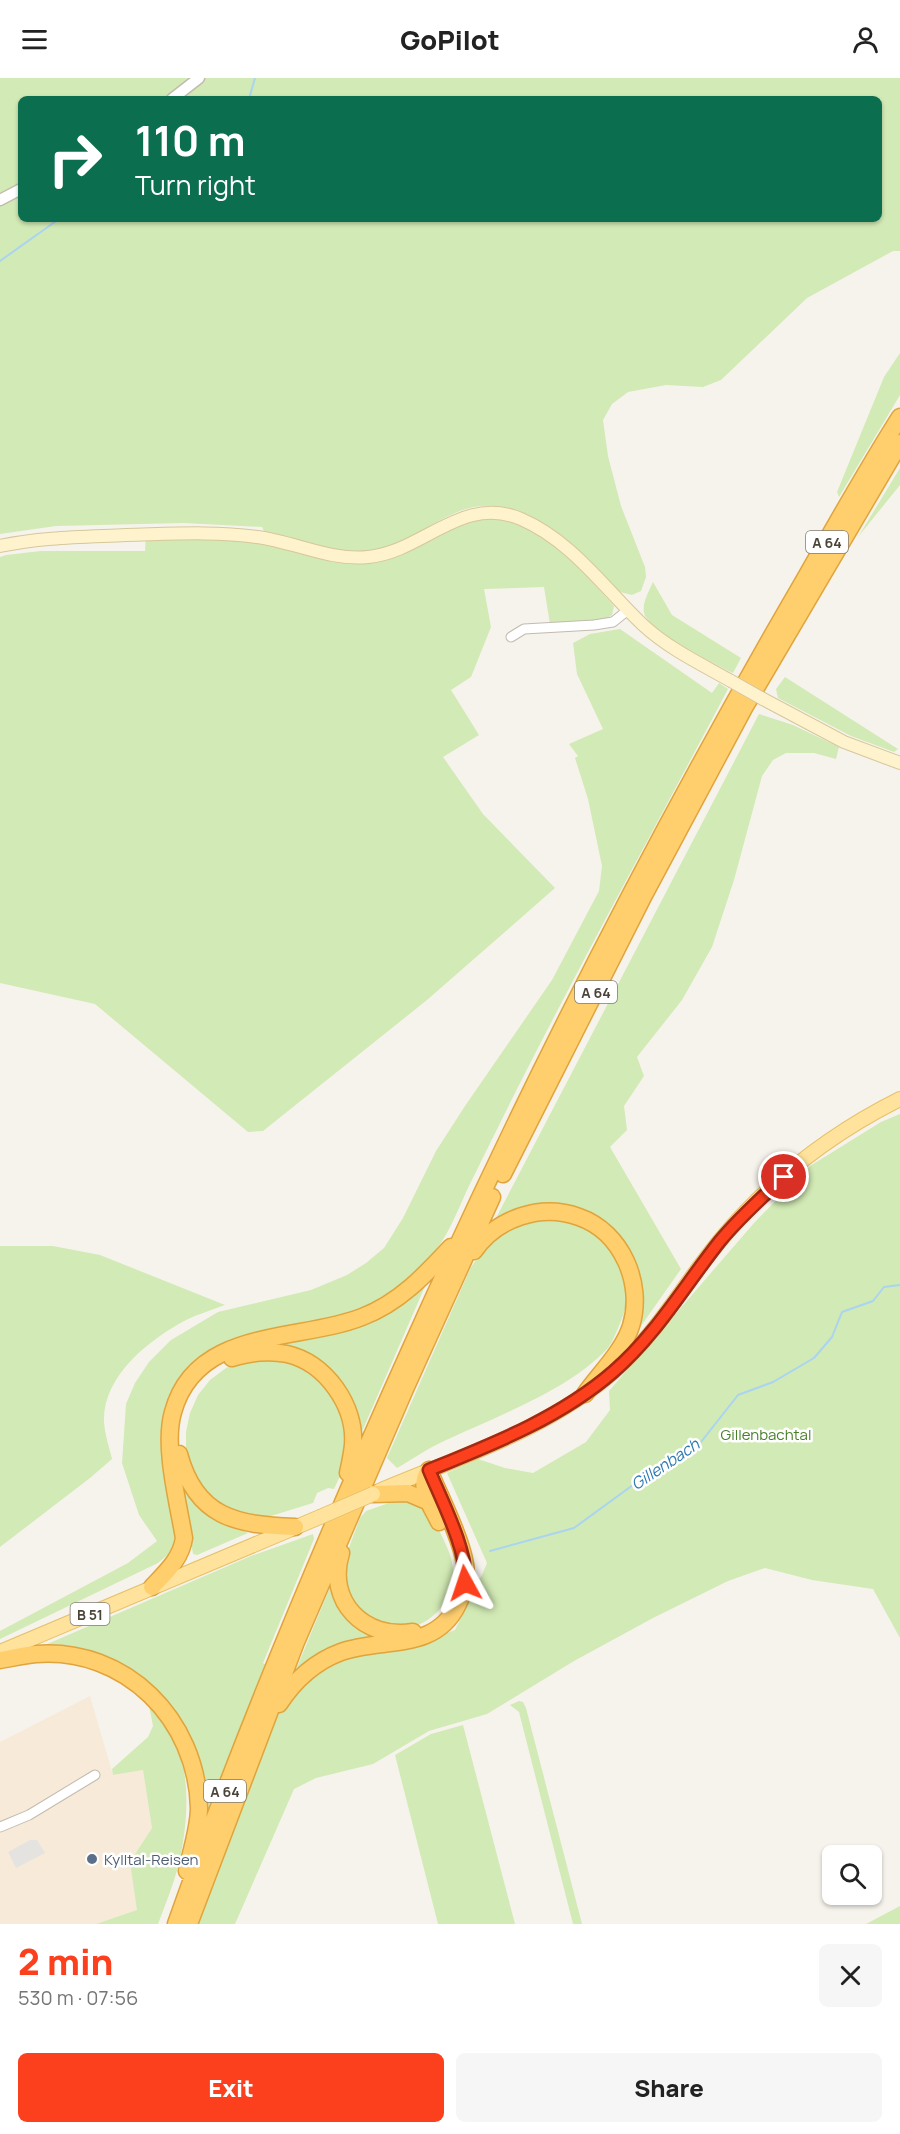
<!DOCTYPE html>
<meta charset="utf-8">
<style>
:root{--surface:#fff;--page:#f6f6f6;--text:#222;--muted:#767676;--accent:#fc3f1d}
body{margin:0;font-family:Manrope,sans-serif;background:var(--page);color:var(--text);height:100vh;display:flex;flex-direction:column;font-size:22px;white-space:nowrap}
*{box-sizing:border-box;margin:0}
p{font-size:20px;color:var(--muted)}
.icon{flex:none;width:33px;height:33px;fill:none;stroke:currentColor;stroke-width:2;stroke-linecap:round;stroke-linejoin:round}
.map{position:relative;height:1846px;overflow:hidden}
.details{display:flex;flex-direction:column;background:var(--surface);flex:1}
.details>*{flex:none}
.banner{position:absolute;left:18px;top:18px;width:864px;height:126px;border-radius:9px;box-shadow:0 2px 4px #0004;background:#0b6e4f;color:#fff;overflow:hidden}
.buttons{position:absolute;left:822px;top:1767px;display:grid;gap:12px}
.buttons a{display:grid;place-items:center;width:60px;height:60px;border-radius:9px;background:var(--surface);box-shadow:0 2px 4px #0004;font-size:30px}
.pin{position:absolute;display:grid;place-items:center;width:51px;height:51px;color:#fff;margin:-26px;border:3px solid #fff;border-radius:50%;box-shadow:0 2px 6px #0007}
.me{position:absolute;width:66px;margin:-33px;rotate:355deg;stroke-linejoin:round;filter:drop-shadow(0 0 4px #0008)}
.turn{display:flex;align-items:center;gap:21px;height:126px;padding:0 18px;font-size:27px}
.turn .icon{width:78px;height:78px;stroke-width:2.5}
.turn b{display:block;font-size:42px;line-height:51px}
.round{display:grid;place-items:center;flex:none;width:63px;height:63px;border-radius:9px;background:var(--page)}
.headline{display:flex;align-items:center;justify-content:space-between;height:102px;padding:0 18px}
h1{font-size:36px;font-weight:800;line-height:45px;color:var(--accent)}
.primary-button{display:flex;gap:12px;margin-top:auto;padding:12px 18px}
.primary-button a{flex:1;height:69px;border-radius:9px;background:var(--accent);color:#fff;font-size:24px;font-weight:800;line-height:69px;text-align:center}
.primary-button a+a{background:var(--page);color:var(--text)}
header{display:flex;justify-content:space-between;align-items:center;height:78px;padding:0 18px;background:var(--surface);font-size:27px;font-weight:800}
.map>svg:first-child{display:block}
</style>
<header><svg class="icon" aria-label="menu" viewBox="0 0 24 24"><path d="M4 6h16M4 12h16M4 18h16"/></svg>GoPilot<svg class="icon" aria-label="person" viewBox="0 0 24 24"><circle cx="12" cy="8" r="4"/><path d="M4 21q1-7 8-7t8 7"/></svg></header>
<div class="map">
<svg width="900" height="1846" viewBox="0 0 900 1846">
<rect width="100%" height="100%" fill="#f6f3ec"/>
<path fill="#f7ead8" d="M90,1618L113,1697L143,1692L152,1750L130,1784L138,1832L96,1846H0V1664Z"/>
<path fill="#d2eab5" d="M0,0H190L164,21H21V105L0,115Z
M204,0H900V173H893L807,220L721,302L703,309L666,307L628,314L612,326L603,342L608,378L621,428L645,489L646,499L641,513L632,517L620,514C584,476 533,419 474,429C458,432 442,441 428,449L427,461C440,455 456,445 470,443C478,441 489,439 497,440C540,445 588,498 614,528L612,537L606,541L550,546L544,509L484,511L491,549L471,599L451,612L479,657L443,679L483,736L555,810L427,922L263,1053L248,1054L95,926L0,905V479L6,477L41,473H145L146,457L268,461L262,449L183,445L56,448L0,456V125L21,115V141H879V21H179Z
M900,275V317L839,419L837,414L884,299Z
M900,390V407L858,459Z
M653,504L672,537L741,580L733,595C714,585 650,556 644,535C642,525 649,513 653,504Z
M620,551L712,615L719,605L728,611C658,744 586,875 518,1009C501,1043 484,1078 467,1112C457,1134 447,1161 430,1179C409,1203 380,1225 350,1235C279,1258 169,1251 161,1351C159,1381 171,1429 175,1460L172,1473L158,1485L0,1561V1553L128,1485L157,1463L139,1437L122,1385L126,1326L135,1305L149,1284L171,1262L218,1234L311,1212L347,1197L366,1185L384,1170L403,1140L436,1073L465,1028L552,902L599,813L602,788L588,721L575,680L578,678L569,666L603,651L577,596L573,565L590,556Z
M785,599L898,671L894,674L851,658L778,620L776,611Z
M759,636L793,647L839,669L836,681L814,675H786L773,682L762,698L734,802L712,869L682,922L637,979L644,998L624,1028L627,1052L610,1069L681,1191L636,1255L642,1234L600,1141L495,1142Z
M900,1036V1560L873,1511L812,1502L765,1490L728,1503L653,1540L574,1583L487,1636L429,1653L373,1686L316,1700L294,1711L235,1846H197L266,1662L282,1629L296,1608L332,1582L404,1570L455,1552L474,1513L475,1502L481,1499L487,1485L447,1395L478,1381L505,1390L533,1395L586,1364L610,1332L609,1313L754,1145L810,1088L881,1044Z
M547,1140C586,1145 604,1154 622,1190C631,1207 628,1226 621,1243C617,1252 613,1264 607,1271C568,1313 492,1340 440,1365C425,1372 411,1382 397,1390L387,1380L471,1189L492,1160L510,1148Z
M0,1168H53L100,1177L225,1227C212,1232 198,1236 186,1242C149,1262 102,1298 104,1345C105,1357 109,1369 112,1381L90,1400L0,1469Z
M426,1206L360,1358C350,1334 343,1299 322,1284C307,1273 285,1271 268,1268L360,1249L383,1238Z
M282,1280L324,1302L348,1346L341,1396L334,1411L328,1410L317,1415L313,1425L258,1442L248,1440L214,1423L195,1400L186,1373V1354L190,1335L198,1317L210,1302L226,1290L243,1282Z
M181,1404L218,1441L248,1455L197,1477L193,1476Z
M403,1420L428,1430C435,1446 446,1463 451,1480C459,1510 443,1537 416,1548C410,1550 400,1554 393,1552C384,1550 362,1535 353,1530L342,1501L344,1483L360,1440L366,1433Z
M313,1456L314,1461L263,1585L266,1587L201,1754L203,1725L152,1611L38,1570L251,1478Z
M333,1502L382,1557L293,1599Z
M148,1622C154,1629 161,1636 166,1644C193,1685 189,1743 178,1789C173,1808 165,1827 158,1846H96L137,1832L130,1784L152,1750L143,1692L113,1697L112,1691L148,1659L153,1648Z
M519,1623L523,1624L526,1630L582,1846H573L519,1634L510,1627Z
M463,1647L515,1846H438L395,1677L431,1656Z
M900,1828V1846H866Z"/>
<path fill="#e5e3e0" d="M30,1762H37L45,1775L16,1790L8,1774Z"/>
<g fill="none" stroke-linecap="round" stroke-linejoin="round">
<path stroke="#a9d4f2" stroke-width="2" d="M249,21L255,0
M0,183L59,141
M490,1473L574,1450L637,1404L701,1364L738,1317L773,1304L814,1280L832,1259L842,1234L873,1223L884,1209L900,1207"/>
<g stroke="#c2bbae" stroke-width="11">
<path id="minor" d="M511,559L524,551L594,547L613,544L628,532
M0,1749L29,1737L95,1697"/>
</g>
<g stroke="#c2bbae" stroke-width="13">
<path id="tertiary" d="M172,21L199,0
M0,122L21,111"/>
</g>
<g stroke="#d6c79b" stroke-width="14">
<path id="secondary" d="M0,468C42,459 84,459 126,457C170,456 214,453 257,459C295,464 330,483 368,479C423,474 462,416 521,441C572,463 604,510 643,547C669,571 701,586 731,603
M763,621L844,664L900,685"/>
</g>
<g stroke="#e6c16a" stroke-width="16">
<path id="primary" d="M379,1413C459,1379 547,1352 613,1294C657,1256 685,1204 722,1160C771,1102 832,1055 900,1021
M0,1574L320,1439"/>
</g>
<g stroke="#e0a43c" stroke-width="19">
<path id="motorway" d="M503,1096L644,817L744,630L900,365
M474,1173C497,1140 541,1125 579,1139C622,1154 644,1206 631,1248C623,1273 600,1295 585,1316
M232,1280C251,1275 268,1272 287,1276C326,1285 356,1328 353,1367C352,1377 350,1386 348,1395
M179,1376C196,1440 237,1447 295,1449
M429,1392C417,1410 431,1427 439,1444
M373,1416L408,1415L429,1424
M341,1475C326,1523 364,1562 413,1554
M152,1509C166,1494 181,1481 184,1460C178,1424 163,1368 173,1334C196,1249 299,1264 362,1239C399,1225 425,1197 451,1169
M0,1582C12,1580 24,1577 36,1576C126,1569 197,1642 199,1730C199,1750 191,1773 187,1793
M279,1626C294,1603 314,1584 341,1574C381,1559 435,1575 458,1526C464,1514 467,1500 465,1486C461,1460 440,1419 429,1392
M176,1846C245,1650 326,1459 411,1270C529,1006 661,748 806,499C837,445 867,391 900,339
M189,1846L296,1564L405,1311L492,1119"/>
</g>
<use href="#minor" stroke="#fff" stroke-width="9"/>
<use href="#tertiary" stroke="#fff" stroke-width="10"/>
<use href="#secondary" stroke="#fff3cd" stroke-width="12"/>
<use href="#primary" stroke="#ffe39c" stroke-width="14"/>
<use href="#motorway" stroke="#ffcf6e" stroke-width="16"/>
<g stroke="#d6c79b" stroke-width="14" stroke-linecap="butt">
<path id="secondary-bridge" d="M731,603L763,621"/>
</g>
<g stroke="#e6c16a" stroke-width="16" stroke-linecap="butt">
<path id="primary-bridge" d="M320,1439L373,1416"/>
</g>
<use href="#secondary-bridge" stroke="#fff3cd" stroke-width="12"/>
<use href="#primary-bridge" stroke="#ffe39c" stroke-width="14"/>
</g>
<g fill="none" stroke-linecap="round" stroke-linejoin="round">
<g stroke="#a42913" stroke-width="15">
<path id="route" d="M465,1505C469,1475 441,1421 429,1392C493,1366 560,1340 613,1294C656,1257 685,1207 720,1163C739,1140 762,1119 784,1099"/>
</g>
<use href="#route" stroke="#fc3f1d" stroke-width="10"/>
</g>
<circle fill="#5c6f8a" stroke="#fff" stroke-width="2" cx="92" cy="1781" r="6"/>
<g text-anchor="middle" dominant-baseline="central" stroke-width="5" stroke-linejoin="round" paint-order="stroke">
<g fill="#fff" stroke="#817c74" stroke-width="1.5">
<rect x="806" y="453" width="42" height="22" rx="4.5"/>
<rect x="575" y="903" width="42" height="22" rx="4.5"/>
<rect x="70.5" y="1525" width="39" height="22" rx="4.5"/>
<rect x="204" y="1702" width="42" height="22" rx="4.5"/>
</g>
<g font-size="14" font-weight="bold" fill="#4b4439">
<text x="827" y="464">A 64</text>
<text x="596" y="914">A 64</text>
<text x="90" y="1536">B 51</text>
<text x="225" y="1713">A 64</text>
</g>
<g font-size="15" fill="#4a7f2a" stroke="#fff">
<text x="766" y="1356">Gillenbachtal</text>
</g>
<g font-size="15" fill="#4e5e75" stroke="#fff" text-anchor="start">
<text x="104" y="1781">Kylltal-Reisen</text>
</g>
<g font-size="16" font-style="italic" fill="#2e7ab2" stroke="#fff">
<text transform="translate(665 1386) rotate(-34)">Gillenbach</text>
</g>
</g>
</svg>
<div class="buttons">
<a><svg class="icon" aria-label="search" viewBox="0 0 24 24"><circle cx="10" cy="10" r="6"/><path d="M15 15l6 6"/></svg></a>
</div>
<div class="pin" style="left:784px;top:1099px;background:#d93025"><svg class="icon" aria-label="arrive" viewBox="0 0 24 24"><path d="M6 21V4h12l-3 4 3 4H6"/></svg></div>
<svg class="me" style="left:465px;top:1505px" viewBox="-20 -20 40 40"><path d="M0-17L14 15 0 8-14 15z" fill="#fc3f1d" stroke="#fff" stroke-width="4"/></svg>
<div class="banner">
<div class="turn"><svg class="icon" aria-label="right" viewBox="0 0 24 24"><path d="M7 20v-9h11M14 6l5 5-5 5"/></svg><div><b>110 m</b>Turn right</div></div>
</div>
</div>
<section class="details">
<div class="headline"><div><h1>2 min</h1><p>530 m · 07:56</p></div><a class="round"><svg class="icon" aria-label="close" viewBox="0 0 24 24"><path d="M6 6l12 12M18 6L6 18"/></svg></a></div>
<div class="primary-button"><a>Exit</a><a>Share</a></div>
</section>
